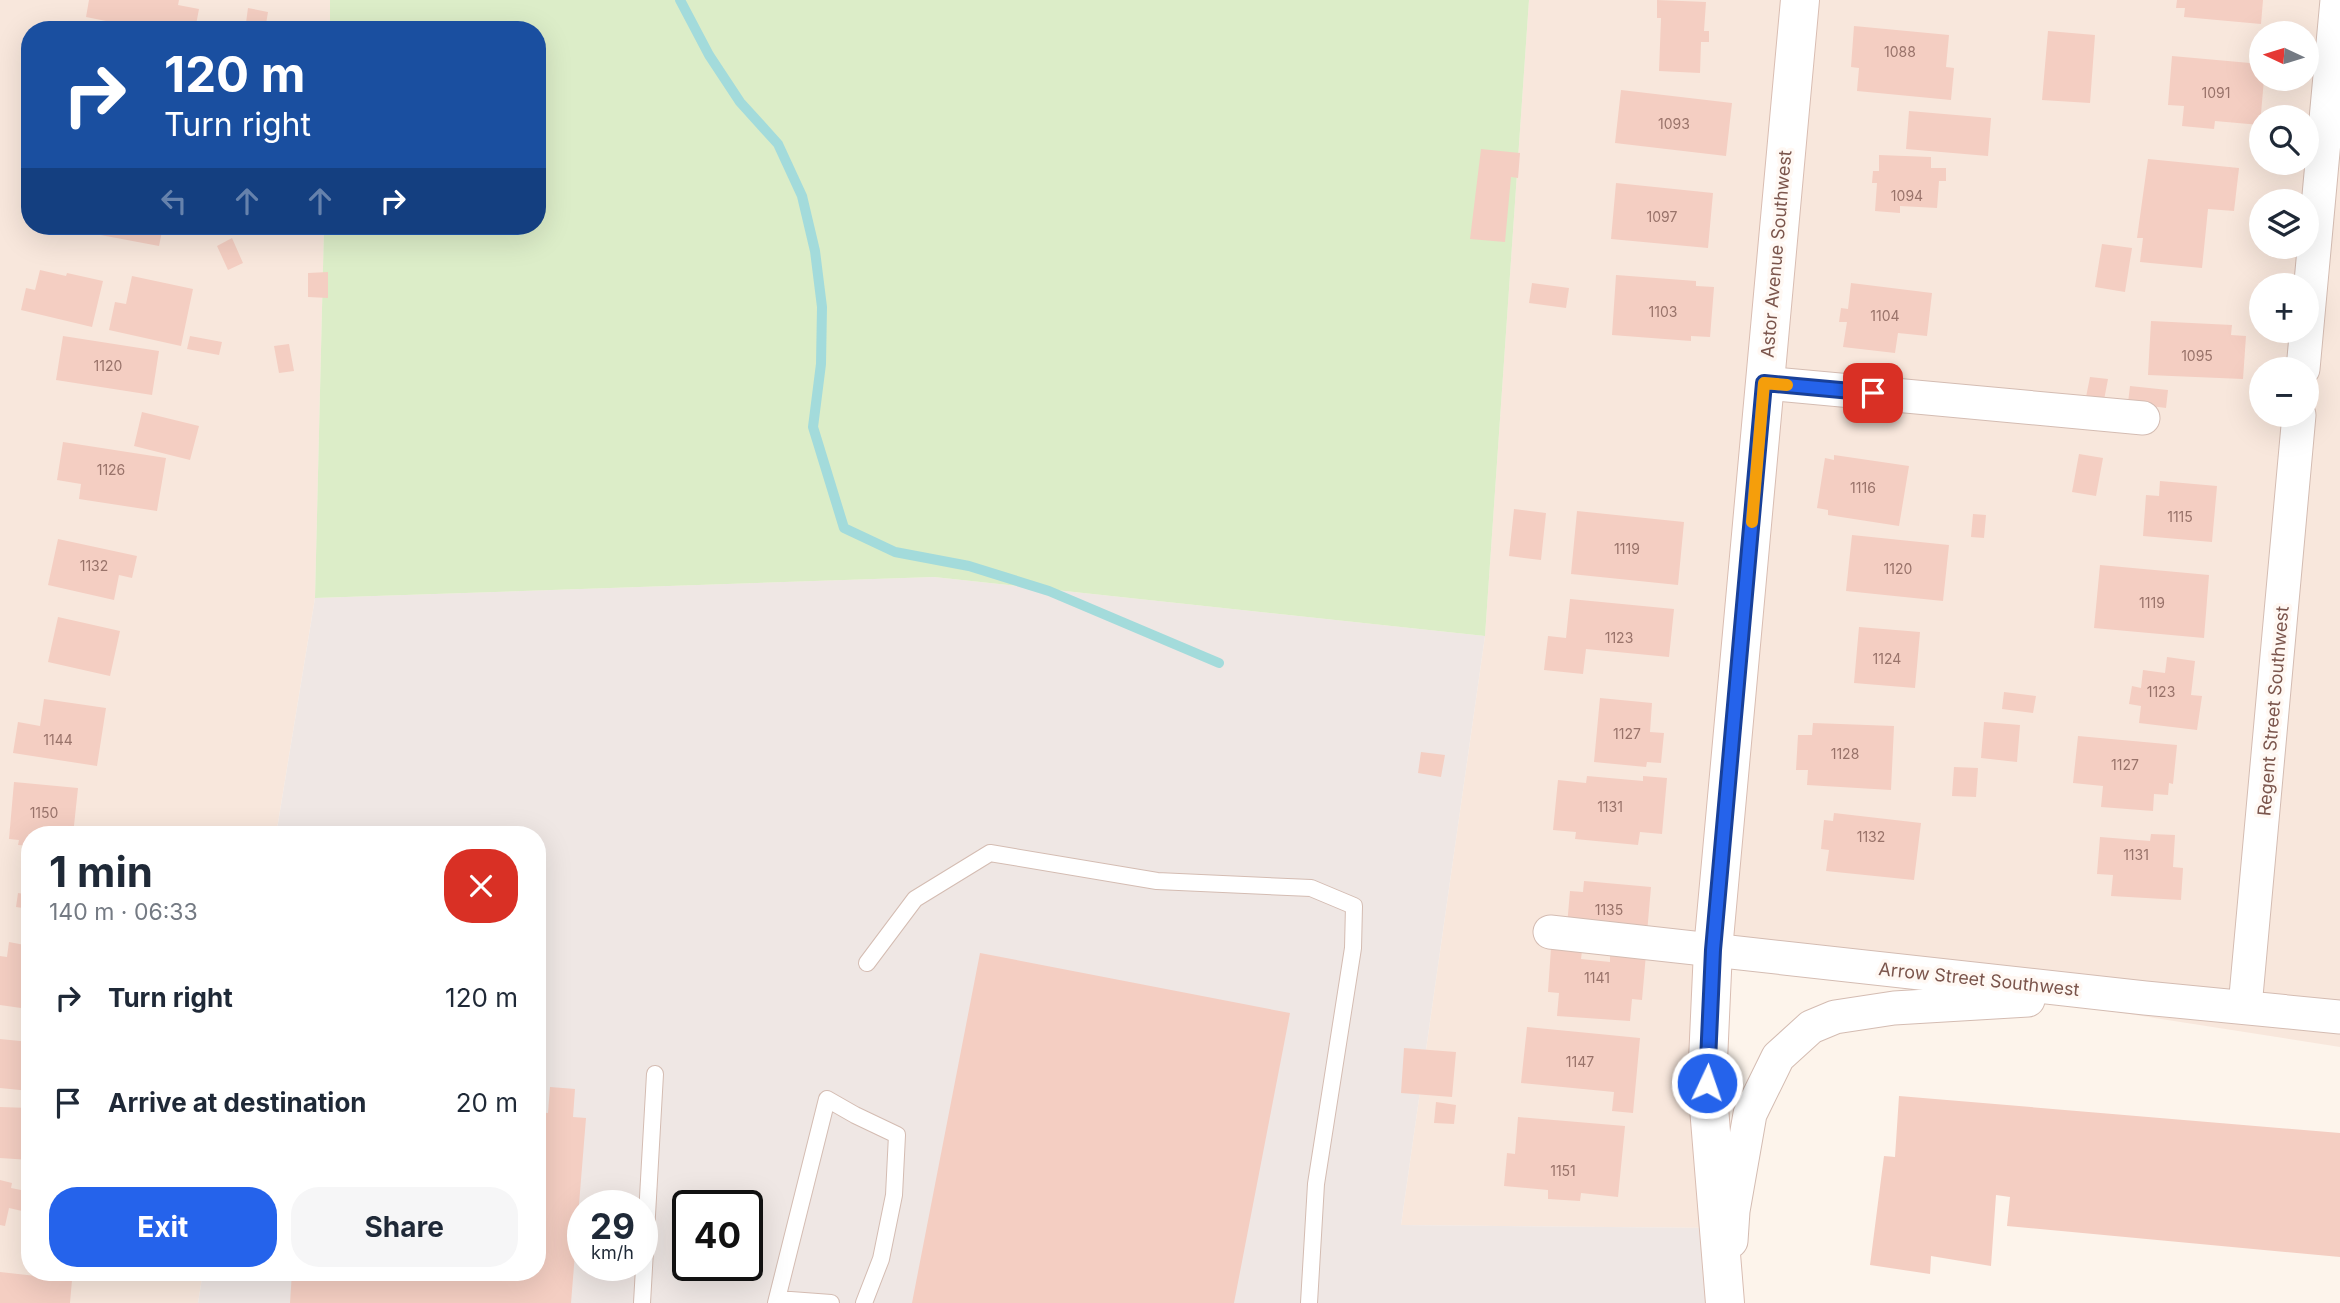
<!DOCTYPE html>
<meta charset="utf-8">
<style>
:root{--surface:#fff;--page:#f6f6f7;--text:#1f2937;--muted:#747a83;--accent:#2563eb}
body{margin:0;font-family:Inter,sans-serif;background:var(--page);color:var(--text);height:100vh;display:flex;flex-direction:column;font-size:26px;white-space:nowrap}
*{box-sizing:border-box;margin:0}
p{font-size:23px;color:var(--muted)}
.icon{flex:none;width:38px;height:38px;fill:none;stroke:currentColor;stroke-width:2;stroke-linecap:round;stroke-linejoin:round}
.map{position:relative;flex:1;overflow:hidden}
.details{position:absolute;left:21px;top:826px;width:525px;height:455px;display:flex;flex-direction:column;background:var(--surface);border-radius:28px;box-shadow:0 7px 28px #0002}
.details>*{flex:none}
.banner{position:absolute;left:21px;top:21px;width:525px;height:214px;border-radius:28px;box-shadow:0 7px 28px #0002;background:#1a4fa0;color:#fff;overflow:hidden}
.needle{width:46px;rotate:274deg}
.buttons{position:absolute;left:2249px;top:21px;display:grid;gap:14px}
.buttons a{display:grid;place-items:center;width:70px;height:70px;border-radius:50%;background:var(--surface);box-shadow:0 7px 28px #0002;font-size:35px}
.speed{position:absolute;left:567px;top:1190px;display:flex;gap:14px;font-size:35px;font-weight:700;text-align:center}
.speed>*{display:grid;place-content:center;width:91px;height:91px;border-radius:50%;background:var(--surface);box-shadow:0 7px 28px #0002;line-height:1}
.speed small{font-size:18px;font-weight:400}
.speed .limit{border:4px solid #111;border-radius:10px;background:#fff;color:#111}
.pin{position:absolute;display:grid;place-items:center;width:60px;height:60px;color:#fff;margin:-30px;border-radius:14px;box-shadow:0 4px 10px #0006}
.me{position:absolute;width:77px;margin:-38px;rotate:3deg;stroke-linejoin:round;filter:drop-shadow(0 0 5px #0008)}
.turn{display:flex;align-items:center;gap:24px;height:147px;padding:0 28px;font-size:32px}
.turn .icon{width:91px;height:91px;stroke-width:2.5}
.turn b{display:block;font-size:49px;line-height:60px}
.lanes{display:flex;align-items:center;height:66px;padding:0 28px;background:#0003;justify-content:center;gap:35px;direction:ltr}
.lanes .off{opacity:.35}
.round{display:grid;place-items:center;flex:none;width:74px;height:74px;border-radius:28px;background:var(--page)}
.head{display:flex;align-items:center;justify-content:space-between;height:119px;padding:0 28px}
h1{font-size:42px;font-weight:700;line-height:52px}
.button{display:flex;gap:14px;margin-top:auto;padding:14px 28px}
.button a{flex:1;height:80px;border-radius:28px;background:var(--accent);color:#fff;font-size:28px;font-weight:700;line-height:80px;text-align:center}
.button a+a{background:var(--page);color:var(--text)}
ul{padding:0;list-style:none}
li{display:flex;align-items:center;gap:21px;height:105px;padding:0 28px}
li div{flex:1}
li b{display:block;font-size:26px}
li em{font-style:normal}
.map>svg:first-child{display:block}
</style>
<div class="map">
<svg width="2340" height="1303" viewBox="0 0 2340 1303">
<rect width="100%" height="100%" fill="#fdf4eb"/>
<path fill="#f8e7dc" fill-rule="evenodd" d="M0,0H330V30H30V226H324L315,598L276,835H30V1272H203L198,1303H0Z
M1529,0H2340V1047L1720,950L1722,1228L1401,1225L1485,636ZM2261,33H2306V79H2261ZM2261,117H2306V163H2261ZM2261,201H2306V247H2261ZM2261,285H2306V331H2261ZM2261,369H2306V415H2261Z"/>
<path fill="#efe7e4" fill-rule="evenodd" d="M934,577L1485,636L1401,1225L1722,1228L1731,1303H198L203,1272H537V835H276L315,598ZM583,1206H642V1265H583ZM688,1206H747V1265H688Z"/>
<path fill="#dcedc8" d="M330,0H1529L1485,636L934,577L315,598L324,226H537V30H330Z"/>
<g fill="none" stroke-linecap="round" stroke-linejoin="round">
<path stroke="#a3dbdb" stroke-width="10" d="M680,0L709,55L740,102L778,144L802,196L815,251L822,307L821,364L813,427L844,528L895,552L969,566L1049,591L1219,663"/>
</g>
<path fill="#f4cec2" d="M89,0H179L178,5L199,9L195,30H151L86,17Z
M1657,0L1706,2L1704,31H1709V42H1701L1700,73L1659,71L1661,18H1657Z
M2177,0H2263L2261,24L2184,17L2185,8H2176Z
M248,8L268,12L265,30H245Z
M1854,26L1949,35L1946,67L1954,68L1951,100L1857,91L1859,68L1851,67Z
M2048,31L2095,35L2090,103L2042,100Z
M2172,56L2261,64V79H2264L2260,125L2215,121L2214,129L2182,126L2184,106L2168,105Z
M1621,90L1732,103L1726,156L1615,143Z
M1909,111L1991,118L1988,156L1906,149Z
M1481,149L1520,153L1518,178L1511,177L1505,242L1470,239Z
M1879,155L1931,157V168H1946V181H1939L1937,208L1900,206V213L1875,211L1877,183H1872L1873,171H1879Z
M2148,159L2239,168L2234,211L2208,209L2202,268L2140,262L2143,238H2137Z
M1616,183L1713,193L1708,248L1611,239Z
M75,226H163L159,246L74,230Z
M232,238L243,263L228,270L217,246Z
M2102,244L2132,248L2125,292L2095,287Z
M40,270L66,276L67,273L103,281L92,327L21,310L26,288L35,290Z
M328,272V298L308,297V273Z
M1616,275L1696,281V286L1714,287L1710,337L1691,336V341L1612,335Z
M132,276L193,289L181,346L109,330L115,302L126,304Z
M1532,283L1569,288L1566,308L1529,303Z
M1851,283L1932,293L1927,336L1898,333L1895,353L1843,347L1847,322H1839L1841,308L1848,309Z
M2151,321L2232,325L2231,335L2246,336L2243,379L2148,375Z
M63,336L159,351L152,395L56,380Z
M190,336L222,342L219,355L187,349Z
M289,344L294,371L279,373L274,346Z
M2090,377L2108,379L2104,400L2086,397Z
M2130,386L2168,390L2166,408L2128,403Z
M142,412L199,426L190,460L134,446Z
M63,442L166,458L157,511L79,499L81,484L57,480Z
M2079,454L2103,458L2096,496L2072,492Z
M1834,455L1909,466L1899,526L1828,515V510L1817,508L1825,458L1834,460Z
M2160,481L2217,486L2212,542L2143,536L2146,495L2159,496Z
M1514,509L1546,513L1541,560L1509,556Z
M1577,511L1684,522L1678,585L1571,574Z
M1973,514L1986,515L1984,538L1971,537Z
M1852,535L1949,545L1943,601L1846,591Z
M58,539L137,556L132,578L119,575L114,600L48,585Z
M2100,565L2209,575L2204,638L2094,628Z
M1570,599L1674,609L1669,657L1586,649L1583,674L1544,670L1548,636L1566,638Z
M58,617L120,631L110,676L48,662Z
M1859,627L1920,632L1915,688L1854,683Z
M2167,657L2195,661L2191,695L2202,696L2197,730L2139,723L2141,706L2129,704L2132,686L2141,688L2143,670L2165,673Z
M2004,692L2036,696L2033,713L2002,709Z
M1600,698L1652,703L1650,732L1664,733L1661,763L1647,762L1646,767L1594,762Z
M44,699L106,708L97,766L13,753L18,722L40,726Z
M1984,722L2020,725L2017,762L1981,758Z
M1813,723L1894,726L1891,790L1807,785L1808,770H1796L1798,735H1812Z
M2078,736L2177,745L2173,784L2169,783L2168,795L2154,794L2153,811L2101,807L2103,786L2073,783Z
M1421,752L1445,755L1441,777L1418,773Z
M1954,767L1978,768L1976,797L1952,796Z
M1587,776L1643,781V776L1667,778L1662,834L1640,832L1638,845L1575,839L1576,832L1553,830L1558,780L1586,783Z
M14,782L78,788L73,835H30V846L18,845L19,840L9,839Z
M1834,813L1921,823L1914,880L1826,871L1829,850L1821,849L1824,820L1833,821Z
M2151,834L2175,835L2173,867L2183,868L2181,900L2111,896L2113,875L2097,874L2100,837L2150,841Z
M27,875H30V931L21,929L23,908L16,907L18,893L25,894Z
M1584,881L1651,887L1647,933L1567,926L1570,891L1583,892Z
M9,942L30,946V994L24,993L21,1008L0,1005V956L7,957Z
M1551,948L1582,951L1581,959L1610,962V952L1646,954L1642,1000L1632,999L1630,1021L1557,1016L1559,993L1548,992Z
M980,953L1290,1013L1234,1303H912Z
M1527,1027L1640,1038L1633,1113L1612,1111L1614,1092L1521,1083Z
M0,1039L30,1042V1091L0,1088Z
M1404,1048L1456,1052L1452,1097L1401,1093Z
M550,1087L575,1089L573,1117L586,1118L571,1303H290L292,1272H537V1112L548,1113Z
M1899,1096L2340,1133V1257L2007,1226L2010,1197L1996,1195L1991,1266L1931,1256L1930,1274L1870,1265L1884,1156L1895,1157Z
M1436,1102L1456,1105L1454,1124L1434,1123Z
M0,1107L30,1108V1160L0,1158Z
M1518,1117L1625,1126L1618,1197L1581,1193L1580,1201L1548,1199V1190L1504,1186L1507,1153L1515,1154Z
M0,1180L12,1183L11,1188L26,1191L22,1211L9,1208L5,1226L0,1225Z
M0,1272L72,1280L70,1303H0Z"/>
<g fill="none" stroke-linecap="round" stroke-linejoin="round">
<g stroke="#d4bcb2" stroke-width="18">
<path id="lane" d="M867,963L915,899L990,853L1157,881L1311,888L1354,906L1353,948L1316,1184L1309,1303
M777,1299L831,1303
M642,1303L655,1074
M776,1303L827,1099L855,1115L897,1135L894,1195L881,1259L864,1303"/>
</g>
<g stroke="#d4bcb2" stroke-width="35">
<path id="street" d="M2303,369L2337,0
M1764,383L2143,418
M1550,932L2145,998L2340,1017
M2245,1007L2299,415
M1731,1241L1733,1211L1750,1114L1778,1057L1811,1027L1835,1017L1894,1008L2028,1000"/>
</g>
<g stroke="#d9bdb2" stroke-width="40">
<path id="secondary" d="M1725,1303L1707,1083L1713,950L1800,0"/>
</g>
<use href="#lane" stroke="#fff" stroke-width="16"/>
<use href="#street" stroke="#fff" stroke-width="33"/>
<use href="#secondary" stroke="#fff" stroke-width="38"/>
</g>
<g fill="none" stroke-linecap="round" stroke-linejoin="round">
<g stroke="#184099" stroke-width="18">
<path id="route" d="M1707,1083L1713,950L1764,383L1873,393"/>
</g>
<use href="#route" stroke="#2563eb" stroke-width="12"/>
<path stroke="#f59e0b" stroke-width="12" d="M1752,522L1764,383L1787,385"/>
</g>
<g text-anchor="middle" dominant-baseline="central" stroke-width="7" stroke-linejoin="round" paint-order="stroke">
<g font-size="14" fill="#99736a">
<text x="1900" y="51">1088</text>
<text x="2216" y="92">1091</text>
<text x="1674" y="123">1093</text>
<text x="1907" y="195">1094</text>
<text x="1662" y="216">1097</text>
<text x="1663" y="311">1103</text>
<text x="1885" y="315">1104</text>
<text x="2197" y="355">1095</text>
<text x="108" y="365">1120</text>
<text x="111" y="469">1126</text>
<text x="1863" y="487">1116</text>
<text x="2180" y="516">1115</text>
<text x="1627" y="548">1119</text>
<text x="94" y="565">1132</text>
<text x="1898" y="568">1120</text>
<text x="2152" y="602">1119</text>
<text x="1619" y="637">1123</text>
<text x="1887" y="658">1124</text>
<text x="2161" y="691">1123</text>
<text x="1627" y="733">1127</text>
<text x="58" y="739">1144</text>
<text x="1845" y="753">1128</text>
<text x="2125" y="764">1127</text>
<text x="1610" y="806">1131</text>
<text x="44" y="812">1150</text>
<text x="1871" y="836">1132</text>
<text x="2136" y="854">1131</text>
<text x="1609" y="909">1135</text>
<text x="1597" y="977">1141</text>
<text x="1580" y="1061">1147</text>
<text x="1563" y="1170">1151</text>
</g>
<g font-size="18" fill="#7b554c" stroke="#fff8f3">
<text transform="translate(1776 254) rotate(-85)">Astor Avenue Southwest</text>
<text transform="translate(2273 711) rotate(-85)">Regent Street Southwest</text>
<text transform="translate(1979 979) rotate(6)">Arrow Street Southwest</text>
</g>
</g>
</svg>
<div class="buttons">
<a><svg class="needle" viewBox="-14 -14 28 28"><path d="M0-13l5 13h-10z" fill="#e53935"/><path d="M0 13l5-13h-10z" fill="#747a83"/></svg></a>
<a><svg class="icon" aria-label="search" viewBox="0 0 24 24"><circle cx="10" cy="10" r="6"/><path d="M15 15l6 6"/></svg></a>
<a><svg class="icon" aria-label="layers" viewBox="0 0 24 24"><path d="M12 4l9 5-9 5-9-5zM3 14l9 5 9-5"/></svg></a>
<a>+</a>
<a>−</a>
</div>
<div class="speed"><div>29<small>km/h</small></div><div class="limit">40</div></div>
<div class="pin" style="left:1873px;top:393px;background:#d93025"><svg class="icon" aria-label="arrive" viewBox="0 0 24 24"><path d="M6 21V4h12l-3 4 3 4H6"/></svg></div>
<svg class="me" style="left:1707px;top:1083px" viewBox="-20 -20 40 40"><circle r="17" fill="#2563eb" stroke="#fff" stroke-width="3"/><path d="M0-11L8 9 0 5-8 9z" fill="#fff"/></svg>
<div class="banner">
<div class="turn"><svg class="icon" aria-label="right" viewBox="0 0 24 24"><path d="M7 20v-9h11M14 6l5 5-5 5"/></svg><div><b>120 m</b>Turn right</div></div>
<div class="lanes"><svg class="icon off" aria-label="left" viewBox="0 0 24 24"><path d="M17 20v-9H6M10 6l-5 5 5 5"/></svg><svg class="icon off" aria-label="ahead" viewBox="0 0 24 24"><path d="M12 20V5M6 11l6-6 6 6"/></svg><svg class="icon off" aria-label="ahead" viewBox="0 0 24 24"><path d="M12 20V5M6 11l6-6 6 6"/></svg><svg class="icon" aria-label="right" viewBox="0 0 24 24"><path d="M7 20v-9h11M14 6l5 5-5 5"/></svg></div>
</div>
<section class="details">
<div class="head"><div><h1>1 min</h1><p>140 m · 06:33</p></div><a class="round" style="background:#d93025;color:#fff"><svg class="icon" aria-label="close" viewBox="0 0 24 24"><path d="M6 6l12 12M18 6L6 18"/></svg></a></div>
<ul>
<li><svg class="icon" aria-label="right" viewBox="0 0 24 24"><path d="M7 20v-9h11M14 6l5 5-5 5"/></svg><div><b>Turn right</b></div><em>120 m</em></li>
<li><svg class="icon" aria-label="arrive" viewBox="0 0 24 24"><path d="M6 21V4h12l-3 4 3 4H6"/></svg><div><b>Arrive at destination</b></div><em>20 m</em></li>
</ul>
<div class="button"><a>Exit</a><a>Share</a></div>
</section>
</div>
